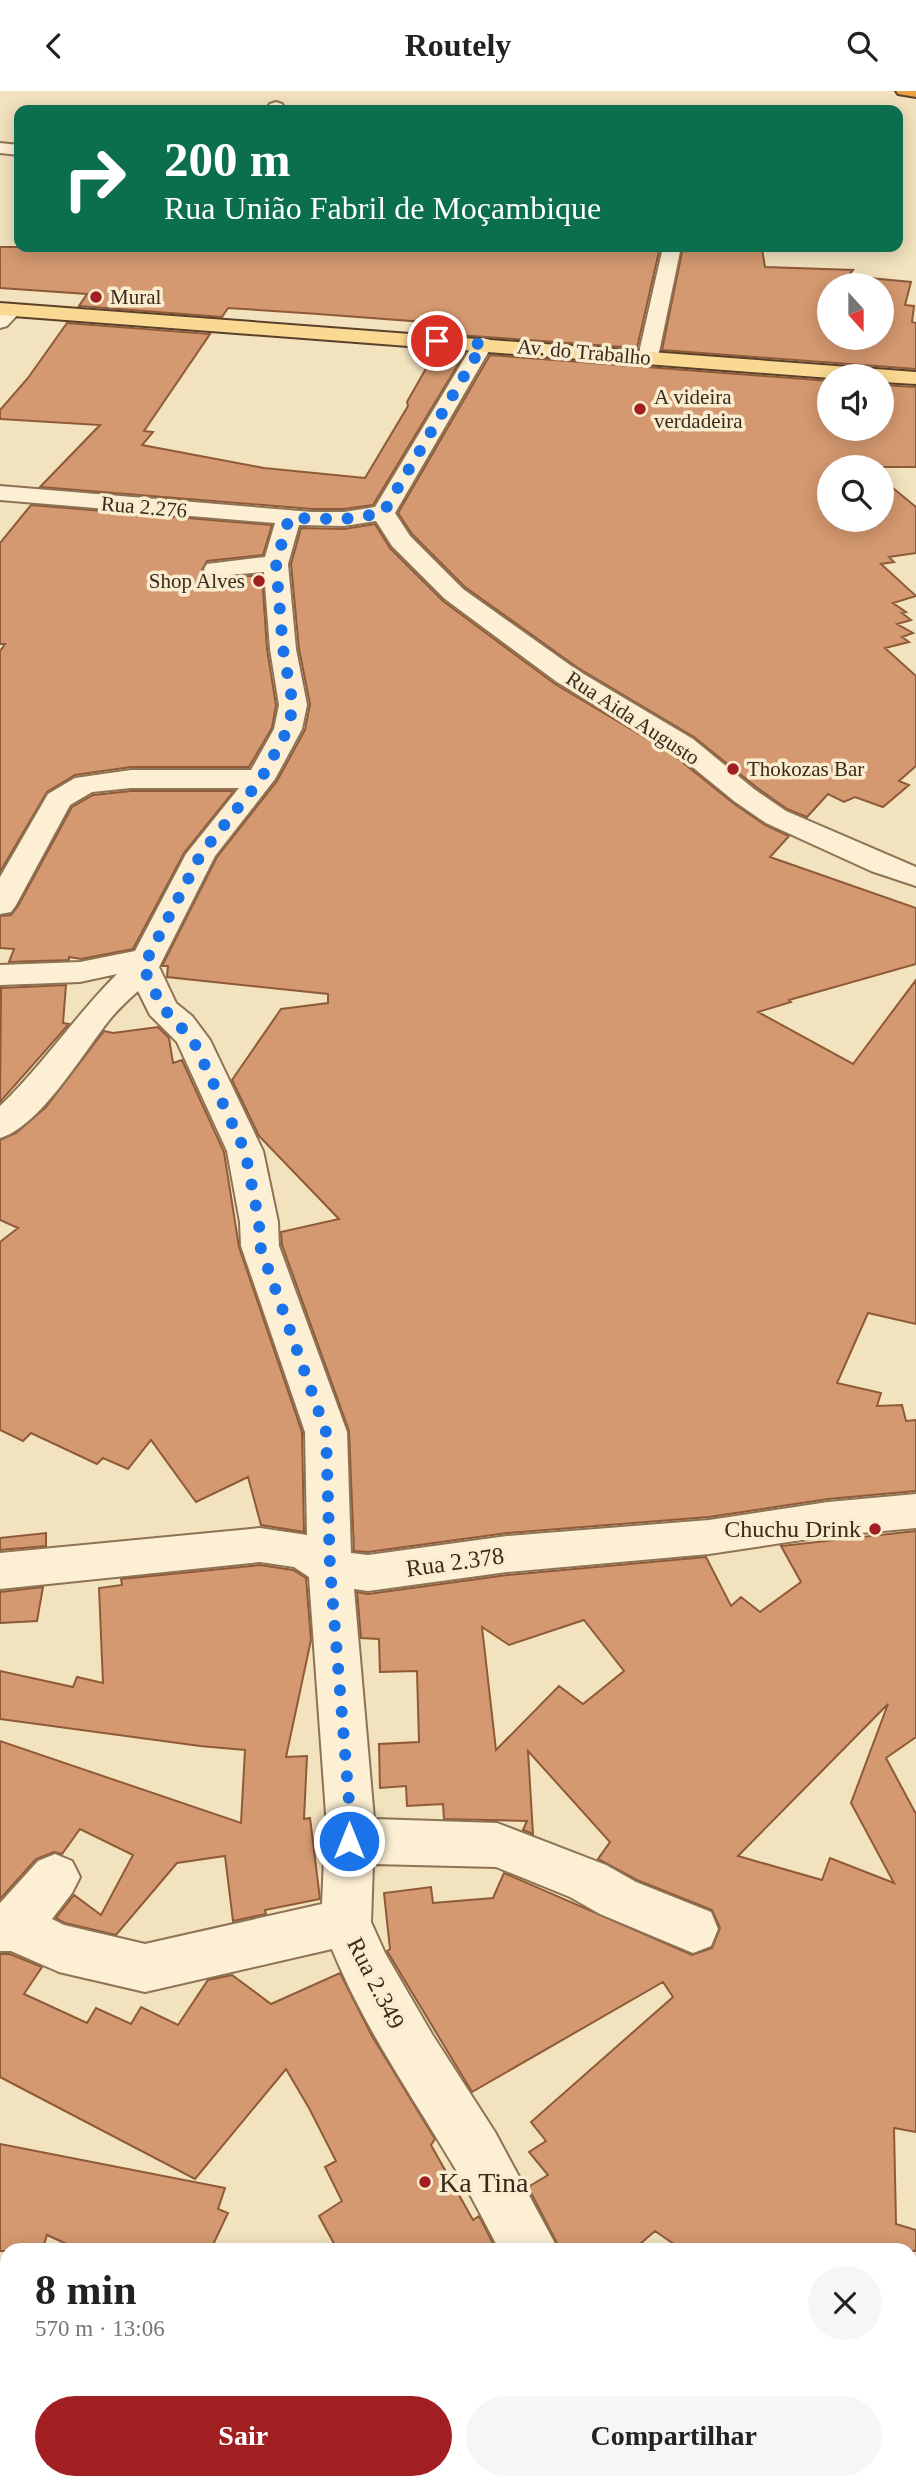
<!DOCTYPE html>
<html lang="pt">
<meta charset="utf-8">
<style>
:root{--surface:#fff;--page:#f6f6f6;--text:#222;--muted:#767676;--accent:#a21f21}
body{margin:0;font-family:Georgia,serif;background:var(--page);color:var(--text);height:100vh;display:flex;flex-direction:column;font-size:26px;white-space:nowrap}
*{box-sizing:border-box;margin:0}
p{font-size:23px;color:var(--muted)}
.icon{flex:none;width:38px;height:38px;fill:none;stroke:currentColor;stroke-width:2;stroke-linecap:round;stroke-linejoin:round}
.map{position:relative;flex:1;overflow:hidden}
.sheet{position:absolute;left:0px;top:2152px;width:917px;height:247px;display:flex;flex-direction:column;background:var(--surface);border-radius:21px 21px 0 0;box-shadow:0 4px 18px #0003}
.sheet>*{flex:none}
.top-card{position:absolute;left:14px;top:14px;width:889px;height:147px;border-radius:14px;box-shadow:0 4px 18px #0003;background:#0b6e4f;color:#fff;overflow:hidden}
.needle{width:46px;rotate:159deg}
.controls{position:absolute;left:817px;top:182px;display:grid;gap:14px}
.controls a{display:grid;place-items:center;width:77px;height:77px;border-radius:50%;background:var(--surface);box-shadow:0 4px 18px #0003;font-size:35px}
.pin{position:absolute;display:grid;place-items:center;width:60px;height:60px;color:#fff;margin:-30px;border:4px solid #fff;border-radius:50%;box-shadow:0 2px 7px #0007}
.me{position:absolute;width:77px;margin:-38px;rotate:0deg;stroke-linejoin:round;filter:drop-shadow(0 0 5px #0008)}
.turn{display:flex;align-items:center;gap:24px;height:147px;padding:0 35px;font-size:32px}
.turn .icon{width:91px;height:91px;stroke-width:2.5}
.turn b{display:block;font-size:49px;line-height:60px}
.round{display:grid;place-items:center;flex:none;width:74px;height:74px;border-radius:37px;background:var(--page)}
.head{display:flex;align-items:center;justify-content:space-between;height:119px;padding:0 35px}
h1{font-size:42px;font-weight:700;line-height:52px}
.primary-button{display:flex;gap:14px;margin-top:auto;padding:14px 35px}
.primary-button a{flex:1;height:80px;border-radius:42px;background:var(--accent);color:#fff;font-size:28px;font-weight:700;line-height:80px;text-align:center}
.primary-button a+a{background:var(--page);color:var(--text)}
header{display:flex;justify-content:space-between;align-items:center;height:91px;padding:0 35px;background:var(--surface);font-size:32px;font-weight:700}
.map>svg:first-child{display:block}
</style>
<header><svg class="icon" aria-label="back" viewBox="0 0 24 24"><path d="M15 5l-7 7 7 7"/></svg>Routely<svg class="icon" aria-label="search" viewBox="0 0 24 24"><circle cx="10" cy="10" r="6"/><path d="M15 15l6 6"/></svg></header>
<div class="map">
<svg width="916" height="2399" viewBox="0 0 916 2399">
<rect width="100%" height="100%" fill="#f2e2be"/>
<path fill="#d49970" stroke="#8e5a38" stroke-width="2" fill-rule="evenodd" d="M0,156H660L637,257L445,243L450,233L318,223L228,217L222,226L79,215L87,203L0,197Z
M683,156L762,158L765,176L853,179L848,185L911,191L905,214L914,215L912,231L916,232V278L662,259ZM830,194H882V247H830Z
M67,232L210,243L144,340L153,341L142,354L264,377L365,387L408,315L407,311L436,260L465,262L373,414L344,418H312L40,396L100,334L0,328V319L28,287Z
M490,264L830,290V338H882V294L916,296V376H830V429H882V388L916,416V462L889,466L894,471L881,473L916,505L893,512L906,521L902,522L911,529L897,533L913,542L902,546L909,551L885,557L916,585V675L899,690L909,694L883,716L855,706L844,711L828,703L807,726L787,718L756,696L694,646L578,577L465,496L412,443L398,422Z
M31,414L272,434L263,464L207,470L202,479L206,486L215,488L262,484L267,558L276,614L272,637L249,676H131L75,684L47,701L0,781V560L5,553H0V452Z
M375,433L390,457L443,510L555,593L671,662L733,712L765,734L789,745L770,766L916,817V873L789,909L791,911L758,921L853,973L916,889V1233L868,1222L837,1292L881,1302L877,1315L902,1314L906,1330L916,1329V1400L828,1408L709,1426L507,1442L368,1461L354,1460L349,1340L282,1154L281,1141L339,1128L259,1045L232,989L281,918L328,912V903L167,886L168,875H162L217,766L277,690L305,639L310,613L299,558L291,473L301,437L344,438Z
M131,700H234L184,762L133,858L81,868L69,866V869L9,871L14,858L0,857V825L11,824L18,815L72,716L93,704Z
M66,894L63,932L69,933L0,1011L1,897Z
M158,936L169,947L173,972L182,969L224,1061L239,1156L302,1341L304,1441L261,1434L248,1386L196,1411L151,1349L128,1378L103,1367L97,1373L31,1342L23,1350L0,1339V1151L18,1137L0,1129V1049L16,1042L46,1016L104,940L113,942Z
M916,1440V1646L886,1667L916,1723V2041L894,2037L896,2133L916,2139V2160H684L655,2140L632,2160H561L528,2096L548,2084L529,2061L546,2050L531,2031L673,1906L663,1891L472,2001L387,1860L390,1858L384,1802L431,1796L433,1812L493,1807L504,1782L692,1864L712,1857L720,1837L712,1819L637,1789L598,1768L610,1751L528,1660L533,1743L523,1739L527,1730L444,1728L443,1713L407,1715L406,1695L380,1697L379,1653L419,1651L417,1580L380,1581L379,1548L361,1547L357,1501L368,1503L507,1484L706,1466L731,1515L741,1506L760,1521L801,1491L781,1455ZM584,1529L624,1580L583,1613L559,1595L496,1659L482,1536L509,1554ZM888,1613L851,1712L894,1792L830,1767L822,1789L738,1765Z
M46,1442V1455L0,1459V1447Z
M260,1474L293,1479L306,1487L311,1549L286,1666L307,1665L304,1728L310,1727L320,1808L265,1819L266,1823L233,1830L225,1765L177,1772L116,1844L65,1832L56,1827L74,1804L101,1824L133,1764L80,1738L62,1763L54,1761L36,1768L0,1808V1650L241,1732L245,1659L200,1655L0,1628V1580L73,1596L77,1586L103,1592L99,1497L122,1494L121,1488Z
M43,1496L37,1530L0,1532V1501Z
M0,1863H10L42,1876L24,1903L87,1932L96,1917L131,1933L141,1916L178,1934L208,1889L232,1884L271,1913L340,1882L372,1945L435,2048L431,2054L473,2129L479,2125L497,2160H338L319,2125L342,2110L325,2076L336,2070L309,2017L286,1978L195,2088L0,1986Z
M0,2053L225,2097L218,2118L228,2122L210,2160H82L47,2144L42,2160H0Z"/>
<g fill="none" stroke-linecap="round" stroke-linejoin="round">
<g stroke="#8d7255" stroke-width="4">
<path id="minor" d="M276,11L282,13L284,16L282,19H265L270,13Z
M0,52L19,54V64L0,62Z
M663,156H681L658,266L655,270H641L638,266Z
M12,213L19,215L22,219L7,235L0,237V220Z
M483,247L490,249L493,253L395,422L410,445L463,498L577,579L693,648L754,698L786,720L916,776V795L871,780L766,732L734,710L673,660L557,591L445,508L392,455L376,430L344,435L299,434L288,473L296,558L307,614L302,638L275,688L215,765L159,876L176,912L192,925L210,949L263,1060L278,1131L279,1155L347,1341L351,1462L368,1464L507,1445L709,1429L828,1411L916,1403V1437L828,1445L709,1463L507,1481L368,1500L354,1498L374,1728L497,1732L606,1774L636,1791L711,1821L718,1838L711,1855L693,1862L600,1823L570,1806L496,1776L373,1773L371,1831L385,1862L432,1943L495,2041L559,2160H500C485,2133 472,2105 456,2079C413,2006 364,1937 332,1858L145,1901L59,1881L11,1860H0V1812L38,1770L55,1763L72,1770L80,1786L72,1802L52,1828L64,1834L145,1853L322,1813L326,1723L309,1486L294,1476L260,1471L0,1498V1462L260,1437L307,1444L305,1341L241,1155L240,1131L227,1060L177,951L150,924L138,900C127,910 116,920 107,932C82,964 39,1036 0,1047V1015C43,974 75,925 117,883L80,891L0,894V874L80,871L135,860L186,763L239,697H131L92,701L70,714L16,814L11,821L0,823V786L48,703L75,687L131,679H251L274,638L279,614L270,558L264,481L216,485L207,483L204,478L207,473L265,466L275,432L0,409V395L312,421H344L375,416L473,253L476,249Z
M712,2392H776L778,2399H714Z"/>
</g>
<g stroke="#5a402a" stroke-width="4">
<path id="major" d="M0,212L916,281V293L882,291V285L830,287L0,224Z"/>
</g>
<g stroke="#5a402a" stroke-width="4">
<path id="highway" d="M896,0H916V6L898,3Z"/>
</g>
<use href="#minor" fill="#fcefd3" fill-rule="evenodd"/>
<use href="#major" fill="#fad992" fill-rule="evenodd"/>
<use href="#highway" fill="#eba146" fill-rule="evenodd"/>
</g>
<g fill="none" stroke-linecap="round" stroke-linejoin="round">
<path stroke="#1a73e8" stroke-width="12" stroke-dasharray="0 21.6" d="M349,1750L350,1723L330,1477L326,1341L260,1155L259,1131L245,1060L193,949L162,916L143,876L201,763L261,688L288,638L293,614L283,558L276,472L289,427L344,428L383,422L483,253L437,250"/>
</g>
<g fill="#a21f21" stroke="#f9eccf" stroke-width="2.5">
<circle cx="96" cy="206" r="7"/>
<circle cx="640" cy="318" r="7"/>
<circle cx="259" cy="490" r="7"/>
<circle cx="733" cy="678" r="7"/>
<circle cx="875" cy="1438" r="7"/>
<circle cx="425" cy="2091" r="7"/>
</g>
<g text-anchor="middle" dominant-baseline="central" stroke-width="7" stroke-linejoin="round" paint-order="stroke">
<g font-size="21" fill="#3a2a1b" stroke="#f9eccf" text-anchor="start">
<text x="110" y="206">Mural</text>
<text x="654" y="306">A videira<tspan x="654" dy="24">verdadeira</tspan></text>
<text x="245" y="490" text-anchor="end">Shop Alves</text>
<text x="747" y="678">Thokozas Bar</text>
</g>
<g font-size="21" fill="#3a2a1b" stroke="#f9eccf">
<text transform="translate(584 261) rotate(5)">Av. do Trabalho</text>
<text transform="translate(144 416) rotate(5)">Rua 2.276</text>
<text transform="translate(633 627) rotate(33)">Rua Aida Augusto</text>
</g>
<g font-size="24" fill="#3a2a1b" stroke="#f9eccf" text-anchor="end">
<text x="861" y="1438">Chuchu Drink</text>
</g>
<g font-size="24" fill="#3a2a1b" stroke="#f9eccf">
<text transform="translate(455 1471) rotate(-8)">Rua 2.378</text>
<text transform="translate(376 1892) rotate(63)">Rua 2.349</text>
</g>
<g font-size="28" fill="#3a2a1b" stroke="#f9eccf" text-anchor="start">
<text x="439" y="2091">Ka Tina</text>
</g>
</g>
</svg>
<div class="controls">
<a><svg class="needle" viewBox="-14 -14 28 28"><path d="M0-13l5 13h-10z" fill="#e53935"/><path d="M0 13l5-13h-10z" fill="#767676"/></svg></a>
<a><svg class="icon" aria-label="sound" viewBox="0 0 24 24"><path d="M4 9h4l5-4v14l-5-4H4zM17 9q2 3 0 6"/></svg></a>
<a><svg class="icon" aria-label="search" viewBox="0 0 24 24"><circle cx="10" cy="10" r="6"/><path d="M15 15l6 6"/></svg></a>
</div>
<div class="pin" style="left:437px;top:250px;background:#d93025"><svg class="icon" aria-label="arrive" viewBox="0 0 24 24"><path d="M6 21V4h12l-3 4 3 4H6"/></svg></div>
<svg class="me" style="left:349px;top:1750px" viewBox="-20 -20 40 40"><circle r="17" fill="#1a73e8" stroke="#fff" stroke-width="3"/><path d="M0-11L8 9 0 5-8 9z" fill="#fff"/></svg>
<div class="top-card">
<div class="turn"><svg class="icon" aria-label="right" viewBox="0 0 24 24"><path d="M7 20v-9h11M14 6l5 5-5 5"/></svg><div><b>200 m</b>Rua União Fabril de Moçambique</div></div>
</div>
<section class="sheet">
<div class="head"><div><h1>8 min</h1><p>570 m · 13:06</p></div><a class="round"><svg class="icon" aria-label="close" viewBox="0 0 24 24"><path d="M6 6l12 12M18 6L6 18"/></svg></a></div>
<div class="primary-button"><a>Sair</a><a>Compartilhar</a></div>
</section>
</div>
